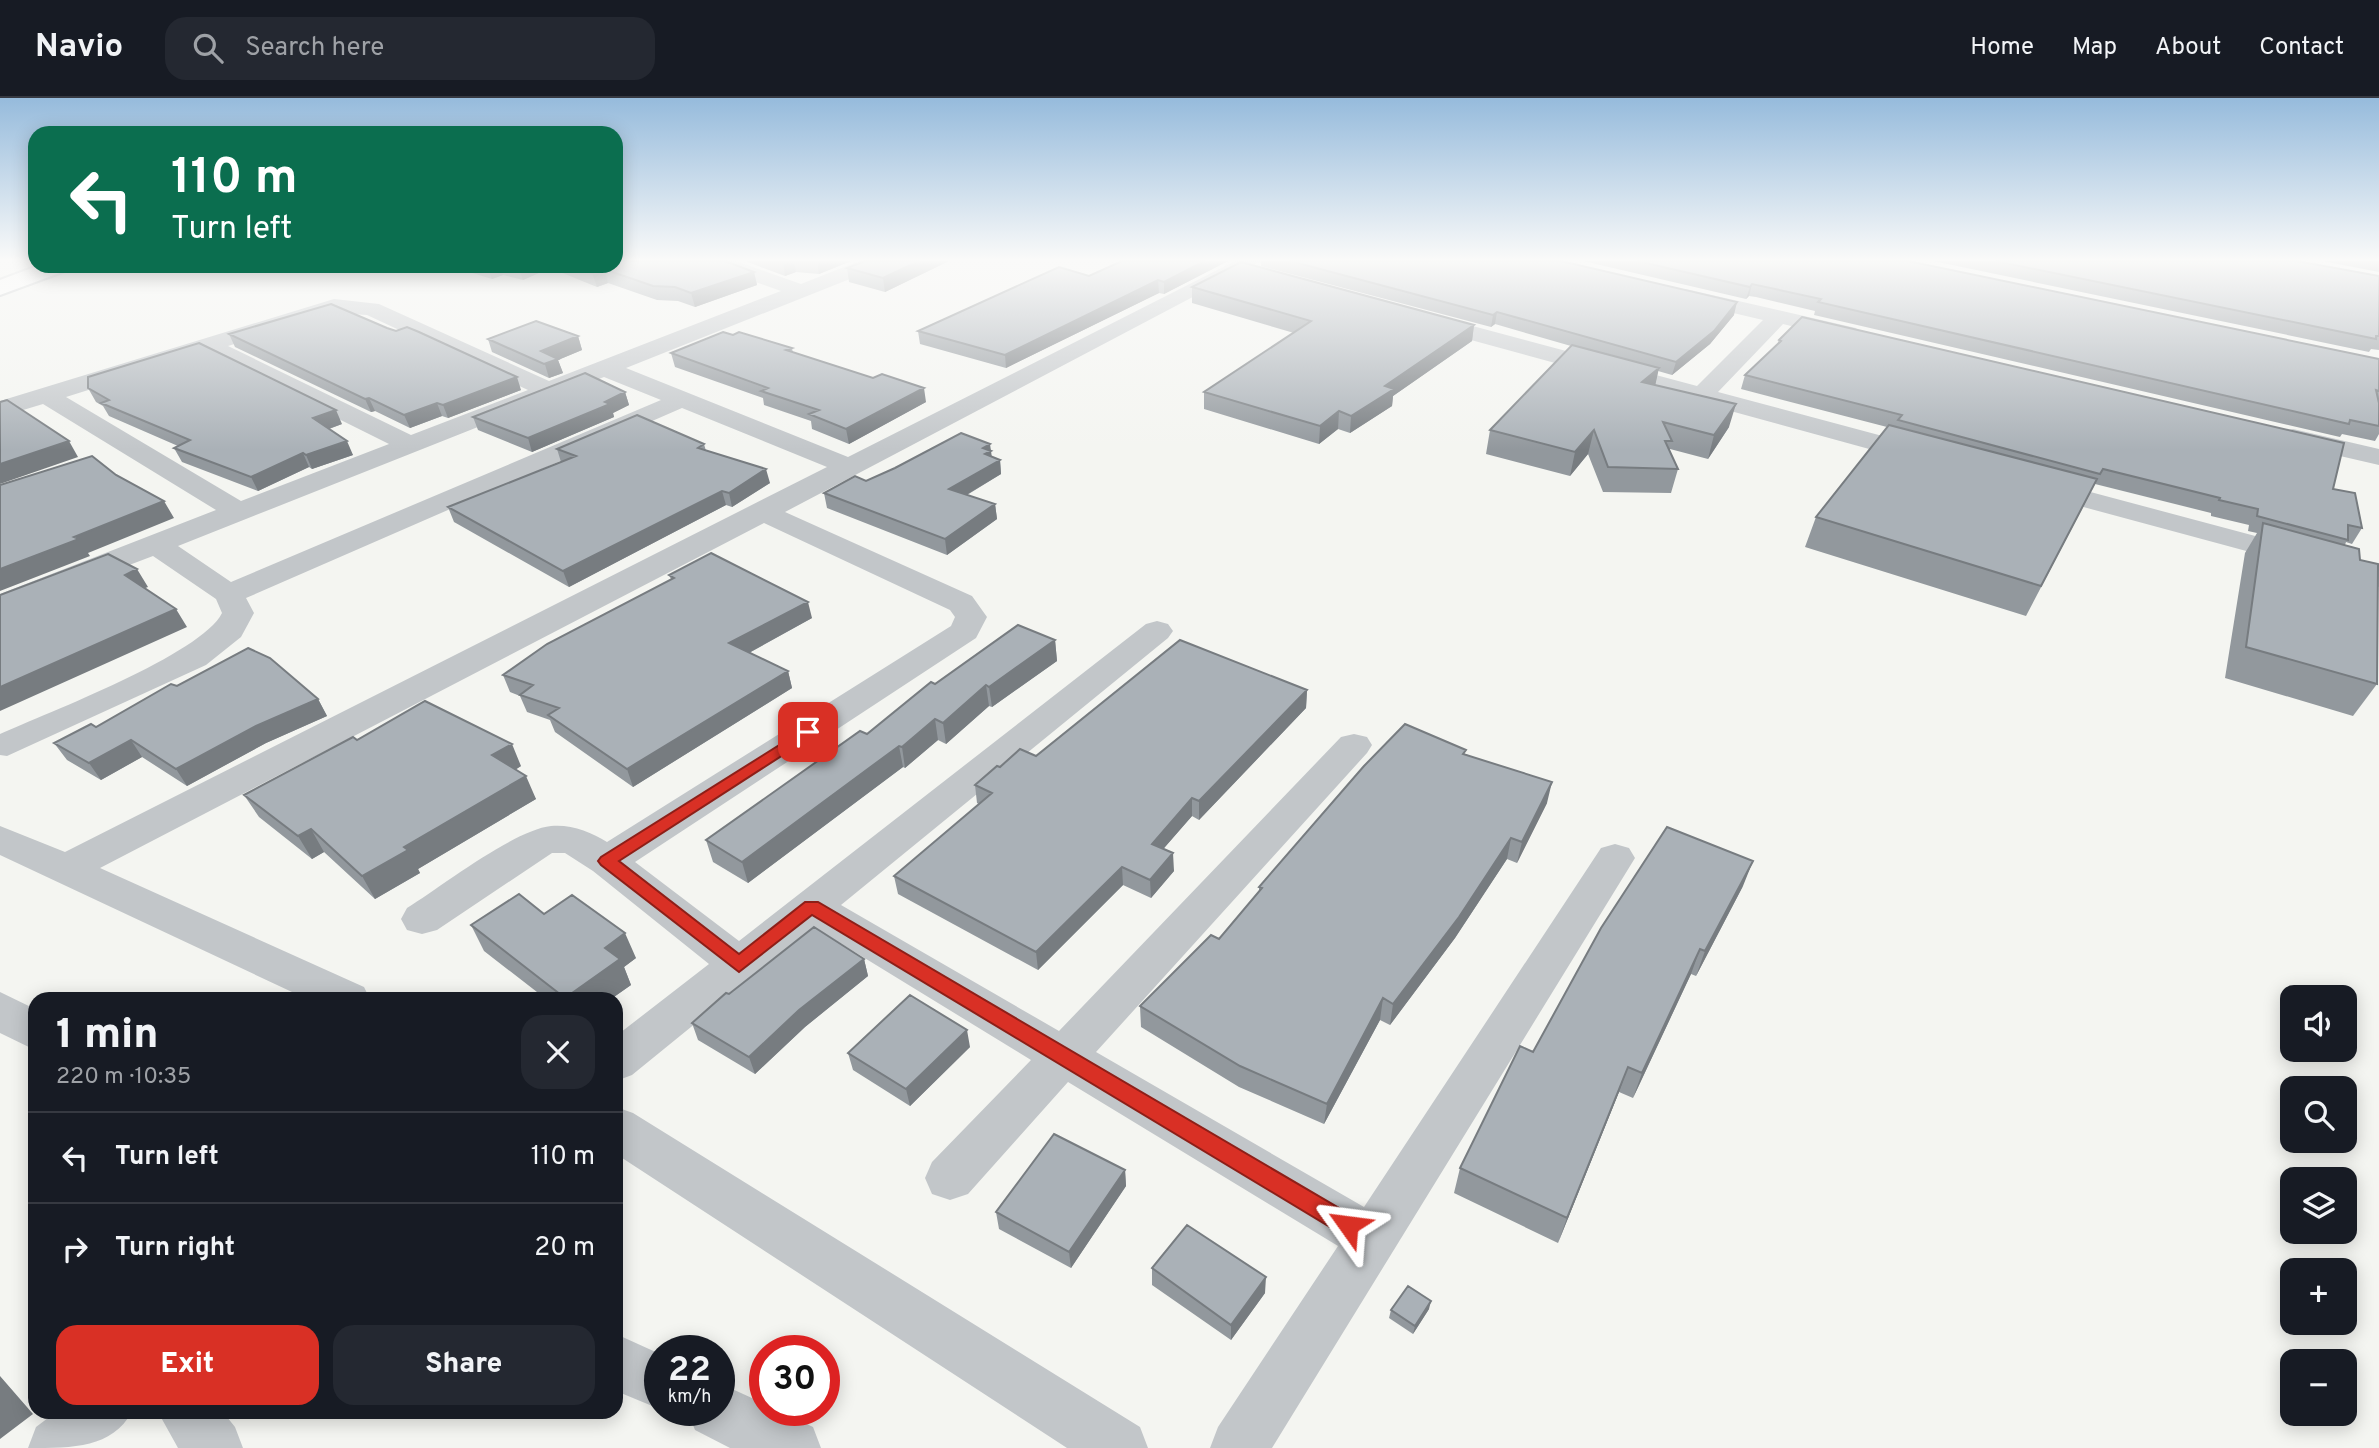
<!DOCTYPE html>
<meta charset="utf-8">
<style>
:root{--surface:#171b24;--page:#242831;--text:#f1f3f6;--muted:#9ea1a6;--line:#363941;--accent:#d93025}
body{margin:0;font-family:Overpass,sans-serif;background:var(--page);color:var(--text);height:100vh;display:flex;flex-direction:column;font-size:26px;white-space:nowrap}
*{box-sizing:border-box;margin:0}
p{font-size:23px;color:var(--muted)}
.icon{flex:none;width:38px;height:38px;fill:none;stroke:currentColor;stroke-width:2;stroke-linecap:round;stroke-linejoin:round}
.map{position:relative;flex:1;overflow:hidden}
.drawer{position:absolute;left:28px;top:894px;width:595px;height:427px;display:flex;flex-direction:column;background:var(--surface);border-radius:21px;box-shadow:0 4px 18px #0003}
.drawer>*{flex:none}
.hud{position:absolute;left:28px;top:28px;width:595px;height:147px;border-radius:21px;box-shadow:0 4px 18px #0003;background:#0b6e4f;color:#fff;overflow:hidden}
.fabs{position:absolute;left:2280px;top:887px;display:grid;gap:14px}
.fabs a{display:grid;place-items:center;width:77px;height:77px;border-radius:14px;background:var(--surface);box-shadow:0 4px 18px #0003;font-size:35px}
.speed{position:absolute;left:644px;top:1237px;display:flex;gap:14px;font-size:35px;font-weight:700;text-align:center}
.speed>*{display:grid;place-content:center;width:91px;height:91px;border-radius:50%;background:var(--surface);box-shadow:0 4px 18px #0003;line-height:1}
.speed small{font-size:18px;font-weight:400}
.speed .limit{border:10px solid #d22;background:#fff;color:#111}
.pin{position:absolute;display:grid;place-items:center;width:60px;height:60px;color:#fff;margin:-30px;border-radius:14px;box-shadow:0 4px 10px #0006}
.me{position:absolute;width:77px;margin:-38px;rotate:301deg;stroke-linejoin:round;filter:drop-shadow(0 0 5px #0008)}
.turn{display:flex;align-items:center;gap:24px;height:147px;padding:0 28px;font-size:32px}
.turn .icon{width:91px;height:91px;stroke-width:2.5}
.turn b{display:block;font-size:49px;line-height:60px}
.round{display:grid;place-items:center;flex:none;width:74px;height:74px;border-radius:21px;background:var(--page)}
.headline{display:flex;align-items:center;justify-content:space-between;height:119px;padding:0 28px}
h1{font-size:42px;font-weight:800;line-height:52px}
.action{display:flex;gap:14px;margin-top:auto;padding:14px 28px}
.action a{flex:1;height:80px;border-radius:21px;background:var(--accent);color:#fff;font-size:28px;font-weight:800;line-height:80px;text-align:center}
.action a+a{background:var(--page);color:var(--text)}
ul{padding:0;list-style:none}
li{display:flex;align-items:center;gap:21px;height:91px;padding:0 28px;border-top:2px solid var(--line)}
li div{flex:1}
li b{display:block;font-size:26px}
li em{font-style:normal}
header{display:flex;align-items:center;gap:42px;box-sizing:border-box;height:98px;padding:0 35px;background:var(--surface);border-bottom:2px solid var(--line)}
header strong{font-size:33px}
nav{display:flex;gap:38px;margin-inline-start:auto;font-size:24px}
.search{width:490px;height:63px;background:var(--page);display:flex;align-items:center;gap:18px;box-sizing:border-box;padding:0 24px;border-radius:21px;color:var(--muted);font-size:26px}
.map>svg:first-child{display:block}
</style>
<header>
<strong>Navio</strong>
<div class="search"><svg class="icon" aria-label="search" viewBox="0 0 24 24"><circle cx="10" cy="10" r="6"/><path d="M15 15l6 6"/></svg>Search here</div>
<nav><a>Home</a><a>Map</a><a>About</a><a>Contact</a></nav>
</header>
<div class="map">
<svg width="2379" height="1350" viewBox="0 0 2379 1350">
<rect width="100%" height="100%" fill="#f4f5f1"/>
<g fill="none" stroke-linecap="round" stroke-linejoin="round">
<g stroke="#b5b9bd" stroke-width="4">
<path id="major" d="M37,168H68L65,173L0,197V182Z"/>
</g>
<path fill="#c2c6c9" fill-rule="evenodd" d="M705,163H736L801,186L859,163H888L885,167L626,270L848,359L1235,163H1261L785,414L972,498L987,519L976,540L635,764L739,843L1146,526L1157,523L1168,526L1173,533L1168,540L841,807L1059,933L1341,639L1354,636L1367,639L1372,647L1367,655L1096,954L1364,1109L1601,750L1615,746L1629,750L1635,760L1272,1350H1210L1218,1329L1338,1148L1068,984L968,1096L950,1102L932,1096L925,1080L932,1064L1031,962L814,829L632,977L616,983V938L709,866L593,773L565,755H552L437,832L422,836L407,832L401,821L407,810C442,788 514,732 551,728C571,726 591,734 607,744L951,528L955,519L950,512L764,425L100,770L364,889L370,901H307L0,757V728L65,754L827,369L682,310L246,500L254,515L241,539L206,567L7,658L0,657V636C47,615 202,556 222,515L216,501L153,458L0,516V496L216,412L43,306L0,319V303L334,201L379,206L549,283L781,193L708,167ZM335,215L367,217L528,292L411,337L228,248ZM206,255L389,346L241,403L66,299ZM604,279L661,302L231,484L178,448Z
M1686,191L1856,230L1859,235L1848,242L1783,226L1718,294L1931,351L1935,357L1931,363H1913L1416,227L1413,222L1424,215L1697,288L1763,222L1678,202L1675,197L1678,192Z
M2293,331L2379,351V367L2284,345L2280,339L2284,333Z
M2038,380L2379,471V489L2028,394L2024,388L2028,382Z
M0,894L35,911V952L0,935Z
M616,1009L633,1015L1140,1329L1148,1350H1067L616,1056Z
M616,1236L660,1256L662,1312L616,1293Z
M719,1285L765,1306V1312H778L813,1329L821,1350H730L695,1332L687,1312H719Z
M56,1314H132C111,1350 75,1350 28,1350L36,1329Z
M158,1314H223L235,1329L243,1350H178Z"/>
<use href="#major" fill="#fff" fill-rule="evenodd"/>
</g>
<path fill="#92989d" d="M745,163H851L819,176L796,174L785,178Z
M949,163L885,194L849,184L847,170Z
M1228,163L1164,196L1159,195L1006,270L920,246L918,233L1089,178Z
M1261,163H1561L1734,217L1710,246L1672,277L1658,273L1655,287L1729,329L1708,361L1670,351L1669,353L1678,371L1671,395L1603,394L1588,356L1570,378L1486,356L1490,332L1571,248L1495,226L1491,229L1261,168Z
M1583,163H1908L2379,261V336L2375,343L2342,336L2340,339L1814,217L1815,213L1756,199L1749,198L1746,201Z
M1933,163H2297L2379,178V252L2371,251L2369,254Z
M2322,163H2379V174Z
M449,168H616L754,174L757,187L695,209L678,203L657,202L608,185L597,189L550,170L523,182L503,177L492,181Z
M1192,189L1474,227L1472,243L1393,298L1392,308L1350,335L1338,331L1319,346L1204,311V294L1294,235L1192,205Z
M229,236L521,292L448,320L442,318L410,330L375,313L371,314L235,249Z
M733,237L792,250L793,255L926,304L849,346L812,331L811,323L764,307L763,300L675,269L671,255Z
M578,238L582,252L558,262L563,275L549,280L492,254L488,241Z
M1779,242L2333,391L2362,430L2352,446L2346,444L2345,447L2360,462L2377,586L2353,618L2225,580L2245,455L2257,435L2248,433L2249,427L2211,418V415L2095,386L2026,518L1805,449L1816,419L1887,329L1741,291L1745,277L1777,247Z
M88,290L342,326L329,331L353,357L312,371L309,369L258,393L182,364L174,350L178,348L109,318L103,308L96,304Z
M625,294L629,307L613,315L614,319L532,354L478,332L473,319Z
M704,346L706,353L770,385L732,409L726,407L569,489L454,424L448,409L561,364L557,351Z
M992,359L1000,362L1001,376L967,397L995,406L997,421L947,457L827,410L824,395Z
M669,477L812,520L749,555L788,573L792,590L633,689L555,634L550,622L527,614L520,598L510,594L503,577L671,481Z
M1055,542L1057,563L992,609L989,608L946,646L938,642L905,670L903,669L748,785L713,764L706,742L867,636L935,586Z
M177,588L318,601L327,618L266,645L187,688L142,659L101,682L67,662L54,645L96,629Z
M1307,592L1306,610L1199,722L1192,718L1163,751L1174,773L1151,800L1123,787L1038,872L898,796L894,778L979,706L977,705L975,687L1000,669L1036,658Z
M357,642L521,668L515,672L536,701L418,771L420,775L375,801L324,754L312,761L259,719L244,697Z
M1466,656L1547,705L1517,765L1507,761L1455,840L1390,927L1380,922L1324,1026L1239,989L1141,929L1140,908L1219,841L1259,794V789Z
M1743,788L1696,878L1691,876L1633,1000L1619,994L1558,1145L1454,1095L1460,1070L1533,954Z
M544,816L636,860L624,869L631,887L611,901H546L484,853L471,827Z
M864,861L868,878L805,929L755,976L698,942L692,925L729,896Z
M970,949L910,1008L853,972L848,955Z
M1125,1072L1126,1088L1071,1170L999,1131L996,1114Z
M1152,1170L1265,1195L1231,1242L1152,1187Z
M1429,1211L1413,1236L1389,1220L1391,1212Z"/>
<path fill="#777c80" d="M785,163H794L796,174L785,178L783,164Z
M817,163H851L819,176Z
M919,163H949L885,194L883,180Z
M1205,163H1228L1164,196V184Z
M487,168H500L503,177L492,181Z
M518,168H549L550,170L523,182Z
M604,171L608,185L597,189L592,175Z
M754,174L757,187L695,209L691,195Z
M1158,182L1159,195L1006,270L1005,257Z
M1752,186L1749,198L1746,201L1750,189Z
M1737,204L1734,217L1710,246L1672,277L1676,264Z
M1497,214L1495,226L1491,229L1493,217Z
M1474,227L1472,243L1393,298L1392,308L1350,335L1351,318L1385,288Z
M578,238L582,252L558,262L563,275L549,280L541,253Z
M1659,270L1654,293L1642,284Z
M517,279L521,292L448,320L443,307Z
M924,290L926,304L849,346L846,331Z
M625,294L629,307L613,315L614,319L532,354L528,340Z
M369,300L375,313L371,314L365,301Z
M437,305L442,318L410,330L404,317Z
M1736,306L1729,329L1708,361L1714,337Z
M336,312L342,326L320,334L313,320Z
M1339,313L1338,331L1319,346L1320,328Z
M1594,332L1588,356L1570,378L1575,354Z
M69,343L78,359L0,386V366Z
M347,343L353,357L312,371L306,357Z
M990,346L992,360L1000,362L1001,376L951,406L949,391L983,350Z
M303,355L309,369L258,393L251,379Z
M766,371L770,385L732,409L729,395Z
M722,393L726,407L569,489L563,473Z
M164,403L174,420L88,455L90,458L0,493V471L74,439Z
M995,406L997,421L947,457L945,441Z
M137,471L148,489L135,494L125,477Z
M808,504L812,520L734,563L729,545Z
M176,511L187,529L0,613V589Z
M1055,542L1057,563L992,609L989,589Z
M788,573L792,590L633,689L627,671Z
M986,587L989,608L946,646L943,625Z
M1307,592L1306,610L1199,722V703Z
M318,601L327,618L266,645L187,688L176,671L256,628Z
M935,621L938,642L905,670L902,649Z
M131,642L142,659L101,682L89,665Z
M512,646L521,668L502,680L492,657Z
M899,648L903,669L748,785L742,764Z
M526,678L536,701L418,771L420,775L375,801L362,778L404,749Z
M1552,684L1547,705L1517,765L1522,744Z
M1192,700V718L1152,764V746Z
M311,731L324,754L312,761L298,738Z
M1511,740L1507,761L1455,840L1390,927L1393,906Z
M1173,755L1174,773L1151,800L1150,782Z
M1753,763L1743,788L1696,878L1705,853Z
M1122,769L1123,787L1038,872L1036,854Z
M625,835L636,860L624,869L631,887L611,901H565L605,850Z
M1700,851L1691,876L1633,1000L1642,975Z
M864,861L868,878L805,929L755,976L749,959L799,912Z
M1383,900L1380,922L1324,1026L1327,1006Z
M967,932L970,949L910,1008L906,991Z
M1628,969L1619,994L1558,1145L1567,1120Z
M1125,1072L1126,1088L1071,1170L1069,1154Z
M1266,1179L1265,1195L1231,1242V1227Z
M1431,1203L1429,1211L1413,1236L1415,1228Z
M0,1278L33,1316L0,1341Z"/>
<path fill="#aab1b7" stroke="#777c80" stroke-width="2" d="M616,163H725L754,174L691,195L675,189L653,188L604,171L592,175L575,168H616Z
M865,163H919L883,180L847,170Z
M1122,163H1205L1164,184L1158,182L1005,257L918,233L1059,169L1089,178Z
M1290,163H1561L1737,204L1714,233L1676,264L1497,214L1493,217Z
M1637,163H1908L2379,261V293L2376,292L2379,305V328L2350,322L2349,326L1818,204L1821,201L1752,186L1750,189Z
M1995,163H2297L2379,178V238H2376V241Z
M1241,164L1474,227L1385,288L1394,291L1351,318L1339,313L1320,328L1204,294L1311,223L1192,189Z
M331,206L387,230L396,233L407,229L419,234L517,279L443,307L437,305L404,317L369,300L365,301L229,236Z
M1802,219L2344,345L2333,391L2355,395L2362,430L2348,427V442L2257,418L2258,411L2219,402L2220,400L2103,371L2100,376L1898,322L1902,317L1745,277L1781,243L1779,242Z
M536,223L578,238L541,253L558,261L544,266L488,241Z
M723,234L733,237L739,234L792,250L786,252L873,280L882,276L924,290L846,331L809,316L819,312L761,293L768,290L671,255Z
M199,245L336,312L313,320L347,343L306,357L303,355L251,379L174,350L190,342L101,305L109,302L88,290V279Z
M1572,247L1659,270L1642,284L1736,306L1714,337L1663,324L1672,343H1665L1678,371L1608,369L1594,332L1575,354L1490,332Z
M585,275L625,294L605,304L610,306L528,340L473,319Z
M7,302L69,343L0,366V304Z
M637,317L704,346L698,350L766,371L729,395L722,393L563,473L448,409L576,358L557,351Z
M1889,327L2097,381L2041,488L1816,419Z
M961,335L990,346L983,350L991,353L985,356L1000,362L949,391L995,406L945,441L824,395L855,378L866,383L895,370Z
M92,358L116,377L164,403L74,439L79,441L0,471V387Z
M2263,425L2359,451L2360,462L2378,466L2377,586L2246,549Z
M711,455L808,504L729,545L788,573L627,671L548,617L559,610L520,597L533,587L503,577L547,546L674,480L669,477Z
M108,456L137,471L125,477L176,511L0,589V497Z
M1018,527L1055,542L989,589L986,587L943,625L935,621L902,649L899,648L742,764L706,742L860,633L867,636L931,584L935,586Z
M1180,542L1307,592L1199,703L1192,700L1152,746L1173,755L1150,782L1122,769L1036,854L894,778L992,695L975,687L997,668L1000,669L1020,651L1036,658Z
M248,550L270,560L318,601L256,628L176,671L131,642L89,665L54,645L91,626L96,629L171,586L177,588Z
M425,603L512,646L492,657L526,678L404,749L408,752L362,778L311,731L298,738L244,697L353,639L357,642Z
M1405,626L1466,652L1463,656L1552,684L1522,744L1511,740L1459,819L1393,906L1383,900L1327,1006L1240,968L1140,908L1211,837L1219,841L1262,790L1259,789L1364,668Z
M1667,729L1753,763L1705,853L1700,851L1642,975L1628,969L1567,1120L1460,1070L1520,948L1533,954L1601,830Z
M519,796L544,816L572,797L625,835L605,850L620,861L565,900L471,827Z
M814,829L864,861L799,912L749,959L692,925L726,895L729,896Z
M910,897L967,932L906,991L848,955Z
M1054,1036L1125,1072L1069,1154L996,1114Z
M1187,1127L1266,1179L1231,1227L1152,1170Z
M1408,1188L1431,1203L1415,1228L1391,1212Z"/>
<linearGradient id="sky" x2="0" y2="1"><stop stop-color="#96bbdc"/><stop offset="0.46" stop-color="#fafaf9"/><stop offset="1" stop-color="#fafaf9" stop-opacity="0"/></linearGradient>
<rect width="2379" height="352" fill="url(#sky)"/>
<path fill="#d93025" stroke="#8d1f18" stroke-width="2" d="M808,629L816,634L814,637L619,763L739,856L805,804H818L1356,1120L1359,1127L1356,1135L1348,1138L1340,1135L812,817L739,874L601,767L598,763L601,759Z"/>
</svg>
<div class="fabs">
<a><svg class="icon" aria-label="sound" viewBox="0 0 24 24"><path d="M4 9h4l5-4v14l-5-4H4zM17 9q2 3 0 6"/></svg></a>
<a><svg class="icon" aria-label="search" viewBox="0 0 24 24"><circle cx="10" cy="10" r="6"/><path d="M15 15l6 6"/></svg></a>
<a><svg class="icon" aria-label="layers" viewBox="0 0 24 24"><path d="M12 4l9 5-9 5-9-5zM3 14l9 5 9-5"/></svg></a>
<a>+</a>
<a>−</a>
</div>
<div class="speed"><div>22<small>km/h</small></div><div class="limit">30</div></div>
<div class="pin" style="left:808px;top:634px;background:#d93025"><svg class="icon" aria-label="arrive" viewBox="0 0 24 24"><path d="M6 21V4h12l-3 4 3 4H6"/></svg></div>
<svg class="me" style="left:1348px;top:1127px" viewBox="-20 -20 40 40"><path d="M0-17L14 15 0 8-14 15z" fill="#d93025" stroke="#fff" stroke-width="4"/></svg>
<div class="hud">
<div class="turn"><svg class="icon" aria-label="left" viewBox="0 0 24 24"><path d="M17 20v-9H6M10 6l-5 5 5 5"/></svg><div><b>110 m</b>Turn left</div></div>
</div>
<section class="drawer">
<div class="headline"><div><h1>1 min</h1><p>220 m · 10:35</p></div><a class="round"><svg class="icon" aria-label="close" viewBox="0 0 24 24"><path d="M6 6l12 12M18 6L6 18"/></svg></a></div>
<ul>
<li><svg class="icon" aria-label="left" viewBox="0 0 24 24"><path d="M17 20v-9H6M10 6l-5 5 5 5"/></svg><div><b>Turn left</b></div><em>110 m</em></li>
<li><svg class="icon" aria-label="right" viewBox="0 0 24 24"><path d="M7 20v-9h11M14 6l5 5-5 5"/></svg><div><b>Turn right</b></div><em>20 m</em></li>
</ul>
<div class="action"><a>Exit</a><a>Share</a></div>
</section>
</div>
